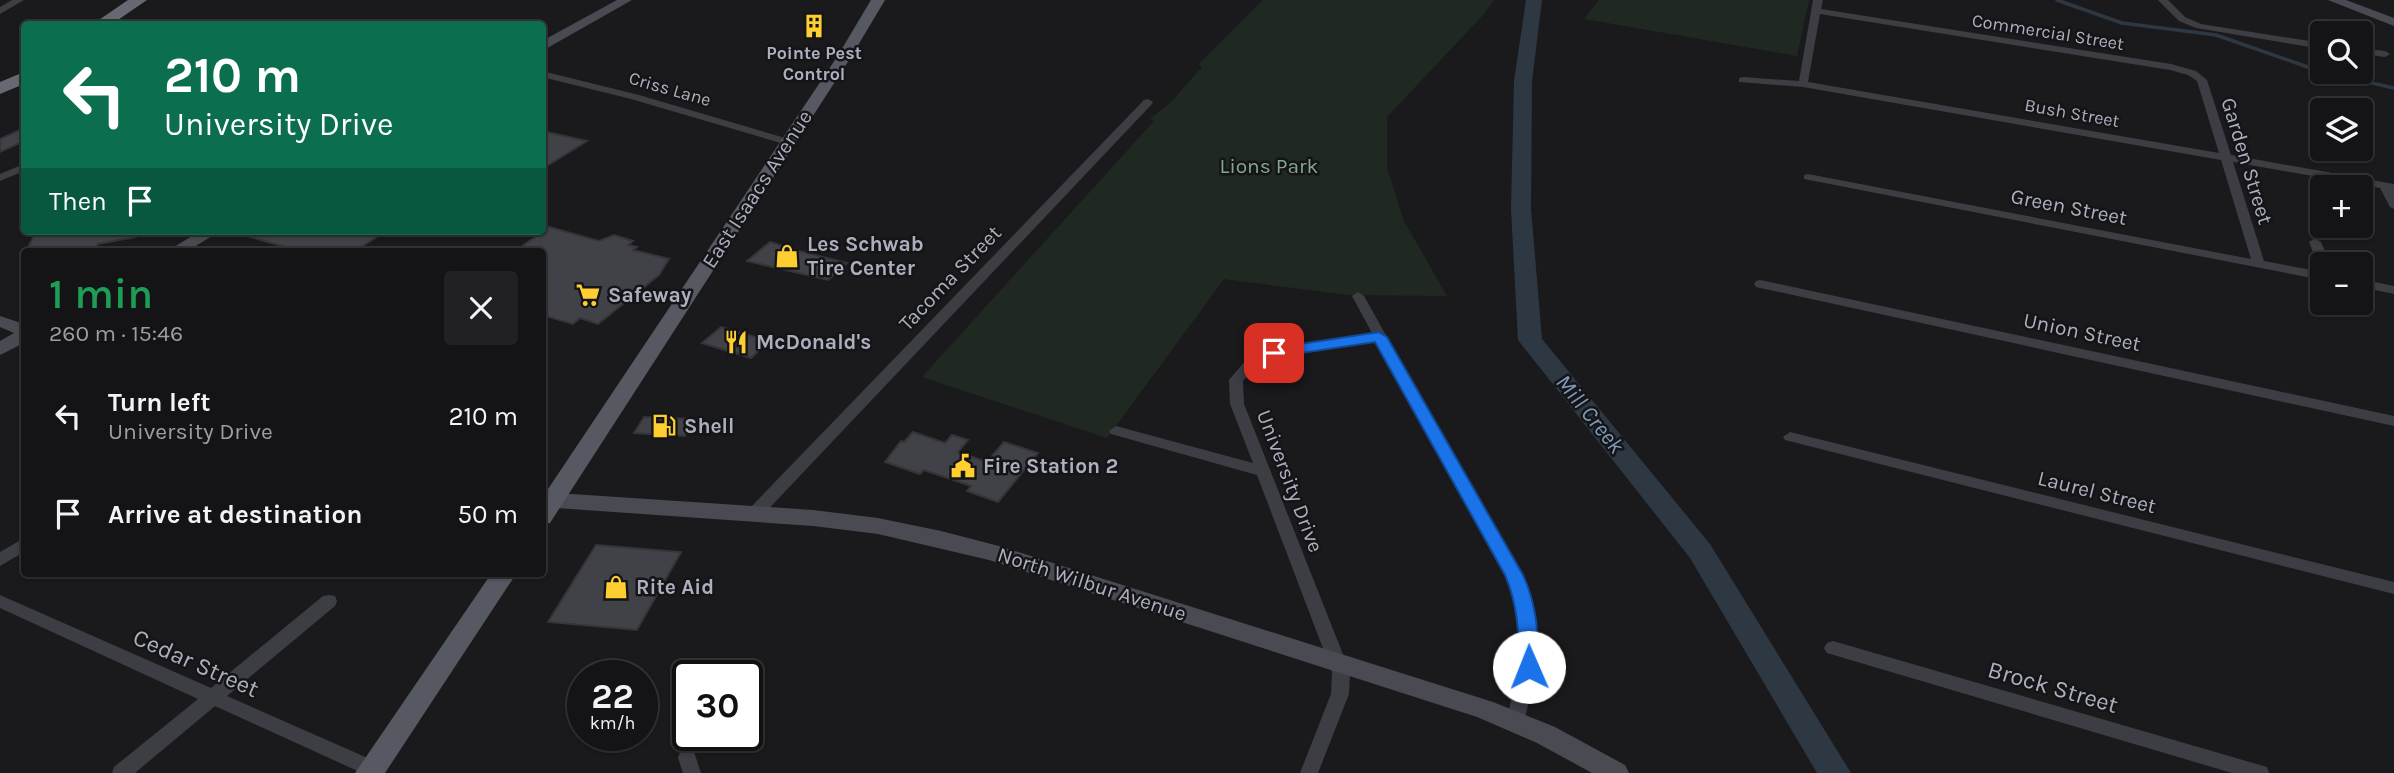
<!DOCTYPE html>
<meta charset="utf-8">
<style>
:root{--surface:#141416;--page:#212123;--text:#f1f3f6;--muted:#9d9ea1;--line:#333335}
body{margin:0;font-family:Karla,sans-serif;background:var(--page);color:var(--text);height:100vh;display:flex;flex-direction:column;font-size:26px;white-space:nowrap}
*{box-sizing:border-box;margin:0}
p{font-size:23px;color:var(--muted)}
.icon{flex:none;width:38px;height:38px;fill:none;stroke:currentColor;stroke-width:2;stroke-linecap:round;stroke-linejoin:round}
.map{position:relative;flex:1;overflow:hidden}
.details{position:absolute;left:21px;top:248px;width:525px;height:329px;display:flex;flex-direction:column;background:var(--surface);border-radius:7px;box-shadow:0 2px 5px #0004,0 0 0 2px var(--line)}
.details>*{flex:none}
.banner{position:absolute;left:21px;top:21px;width:525px;height:214px;border-radius:7px;box-shadow:0 2px 5px #0004,0 0 0 2px var(--line);background:#0b6e4f;color:#fff;overflow:hidden}
.tools{position:absolute;left:2310px;top:21px;display:grid;gap:14px}
.tools a{display:grid;place-items:center;width:63px;height:63px;border-radius:7px;background:var(--surface);box-shadow:0 2px 5px #0004,0 0 0 2px var(--line);font-size:35px}
.speed{position:absolute;left:567px;top:660px;display:flex;gap:14px;font-size:35px;font-weight:700;text-align:center}
.speed>*{display:grid;place-content:center;width:91px;height:91px;border-radius:50%;background:var(--surface);box-shadow:0 2px 5px #0004,0 0 0 2px var(--line);line-height:1}
.speed small{font-size:18px;font-weight:400}
.speed .limit{border:4px solid #111;border-radius:10px;background:#fff;color:#111}
.pin{position:absolute;display:grid;place-items:center;width:60px;height:60px;color:#fff;margin:-30px;border-radius:14px;box-shadow:0 4px 10px #0006}
.me{position:absolute;width:77px;margin:-38px;rotate:359deg;stroke-linejoin:round;filter:drop-shadow(0 0 5px #0008)}
.turn{display:flex;align-items:center;gap:24px;height:147px;padding:0 28px;font-size:32px}
.turn .icon{width:91px;height:91px;stroke-width:2.5}
.turn b{display:block;font-size:49px;line-height:60px}
.then{display:flex;align-items:center;height:66px;padding:0 28px;background:#0003;gap:14px;font-size:26px}
.round{display:grid;place-items:center;flex:none;width:74px;height:74px;border-radius:7px;background:var(--page)}
.overview{display:flex;align-items:center;justify-content:space-between;height:119px;padding:0 28px}
h1{font-size:42px;font-weight:600;line-height:52px;color:#1e9e55}
ul{padding:0;list-style:none}
li{display:flex;align-items:center;gap:21px;height:98px;padding:0 28px}
li div{flex:1}
li b{display:block;font-size:26px}
li em{font-style:normal}
.map>svg:first-child{display:block}
</style>
<div class="map">
<svg width="2394" height="773" viewBox="0 0 2394 773">
<rect width="100%" height="100%" fill="#1a1a1d"/>
<path fill="#1f2922" d="M1263,0H1494L1483,15L1387,117V168L1404,221L1447,296L1348,295L1224,279L1107,438L922,377L1154,121L1150,119L1172,101L1202,67L1199,64Z
M1599,0H1809L1797,56L1584,19Z"/>
<g fill="none" stroke-linecap="round" stroke-linejoin="round">
<path stroke="#2e3843" stroke-width="3.5" d="M2057,0L2122,23L2216,35L2319,71L2394,88"/>
<path fill="#2e3843" fill-rule="evenodd" d="M1526,0H1542L1532,81L1531,209L1542,339L1710,544L1851,773H1817L1690,558L1518,340L1511,209L1514,81Z"/>
</g>
<path fill="#414247" stroke="#343439" stroke-width="2" d="M24,128V141L0,152V139Z
M542,131L587,141L542,169Z
M549,227L599,241L614,235L633,241L628,245L637,247L633,250L669,259L659,275L598,324L580,318L573,324L542,315V252H514Z
M36,231H136V237L98,244L95,252H26Z
M242,231H386L353,252H302L241,234Z
M770,242L799,251L847,263L828,280L747,261Z
M721,327L769,341L751,358L702,343Z
M644,417L694,419L685,436L634,433Z
M913,432L945,443L952,435L968,440L958,452L987,462L1004,442L1038,453L998,502L967,491L971,486L924,470L920,474L885,462L901,441L904,442Z
M596,545L681,552L637,630L548,622Z"/>
<g fill="none" stroke-linecap="round" stroke-linejoin="round">
<path fill="#3d3d44" fill-rule="evenodd" d="M12,0H24L0,14V7Z
M1813,0H1823L1821,9L2171,64L2196,71L2207,80L2231,155L2394,184V209L2390,207L2380,188L2233,162L2264,261L2322,272V280L1804,179V175L1808,174L2251,259L2221,160L1803,87L1739,82V78L1743,77L1799,81ZM1820,14L2170,70L2188,75L2197,81L2219,153L1808,82Z
M2158,0H2168L2185,17L2201,24L2322,43V49L2196,28L2179,21Z
M2361,48L2385,51L2390,54L2385,57L2361,54Z
M542,71L639,95L792,140L793,142L788,145L784,144L631,99L542,77Z
M1148,99L1153,102L1152,104L760,518H748L746,514L748,510L1144,100Z
M24,164V171L0,181V174Z
M2315,238L2321,242L2330,264H2322V267L2318,264L2309,242Z
M2361,279L2394,286V294L2361,287Z
M1760,280L2394,416V426L1756,287L1754,284L1756,281Z
M1358,292L1364,296L1530,593C1539,638 1536,677 1524,721L1521,726L1515,729L1509,726L1506,721C1518,677 1522,638 1514,593L1376,341L1277,357L1256,366L1243,381L1244,404L1350,672L1349,694L1318,773H1300L1331,694L1332,672L1257,475L1111,434L1109,431L1116,426L1253,463L1230,404L1229,380L1246,360L1269,350L1372,333L1352,296Z
M1790,432L2394,582V594L1785,440L1783,437Z
M24,538V552L0,566V552Z
M0,595L211,688L323,596L329,595L335,596L337,601L335,606L227,696L379,763L381,769L379,773H362L215,706L135,773H112L114,767L198,699L0,608Z
M1833,641L2260,765L2267,767L2269,773H2232L1827,653L1824,648L1827,643Z
M687,750L694,752L701,773H683L678,758L680,752Z"/>
<path fill="#494a52" fill-rule="evenodd" d="M617,0H632L542,51V41Z
M2328,0H2346L2394,18V26Z
M200,231H220L186,252H166Z
M0,316L24,324V343L0,355V341L14,333L0,327Z
M542,492L813,510L878,518L941,531L999,546L1493,702L1555,727L1625,765L1629,773H1592L1537,743L1477,717L989,560L878,534L813,526L542,507Z"/>
<path fill="#565862" fill-rule="evenodd" d="M871,0H885L851,57L550,523L542,525V498L837,57Z
M491,574H516L385,773H355Z"/>
<path fill="#666974" fill-rule="evenodd" d="M128,0H147L112,24H93Z
M24,72V84L0,94V82Z"/>
</g>
<path fill="#1a73e8" stroke="#114b97" stroke-width="2" d="M1379,332L1387,337L1523,575C1537,605 1538,634 1539,667L1536,672L1529,675L1522,672L1519,667C1519,634 1518,605 1505,575L1375,342L1274,357L1266,353L1274,348Z"/>
<defs>
<g id="building-bare" transform="scale(1.89)"><path d="M-4-6H4V6H1V3H-1V6H-4ZM-2.5-4.3h1.7v1.8h-1.7ZM.8-4.3h1.7v1.8H.8ZM-2.5-1h1.7V.8h-1.7ZM.8-1h1.7V.8H.8Z" fill="#ffce30" stroke="#151518" stroke-width="2.5" paint-order="stroke"/></g>
<g id="shop-bare" transform="scale(1.89)"><path d="M-5-2.5h2.3a2.7 3.5 0 0 1 5.4 0H5L5.5 6h-11ZM-1.5-2.5h3a1.5 2.3 0 0 0-3 0Z" fill="#ffce30" stroke="#151518" stroke-width="2.5" paint-order="stroke"/></g>
<g id="supermarket-bare" transform="scale(1.89)"><path d="M-6-5.5h2.5l.6 2H6L4.5 2H-2.5L-4.4-4H-6ZM-1.5 3.2a1.3 1.3 0 1 0 .1 0ZM3 3.2a1.3 1.3 0 1 0 .1 0Z" fill="#ffce30" stroke="#151518" stroke-width="2.5" paint-order="stroke"/></g>
<g id="restaurant-bare" transform="scale(1.89)"><path d="M-5-6h1v4h1v-4h1v4h1v-4h1v5L-1.5 .5V6h-2V.5L-5-1ZM5-6V6H3V1.5H1.5Q1.5-4 5-6Z" fill="#ffce30" stroke="#151518" stroke-width="2.5" paint-order="stroke"/></g>
<g id="fuel-bare" transform="scale(1.89)"><path d="M-5.5-6h7V0h2V4h1.3V-2.5L3-4.5l.8-.8L6-3V5H2.5V1h-1V6h-7ZM-4.2-4.7v3.2H.2V-4.7Z" fill="#ffce30" stroke="#151518" stroke-width="2.5" paint-order="stroke"/></g>
<g id="civic-bare" transform="scale(1.89)"><path d="M-.6-6.5H3V-4.5H.6V-3L4-1V1h2V6H-6V1h2V-1L-.6-3ZM-1.2 2.5V6h2.4V2.5Z" fill="#ffce30" stroke="#151518" stroke-width="2.5" paint-order="stroke"/></g>
</defs>
<g fill-rule="evenodd">
<use href="#building-bare" x="814" y="26"/>
<use href="#shop-bare" x="787" y="256"/>
<use href="#supermarket-bare" x="588" y="295"/>
<use href="#restaurant-bare" x="736" y="342"/>
<use href="#fuel-bare" x="664" y="426"/>
<use href="#civic-bare" x="963" y="466"/>
<use href="#shop-bare" x="616" y="587"/>
</g>
<g text-anchor="middle" dominant-baseline="central" stroke-width="5" stroke-linejoin="round" paint-order="stroke">
<g font-size="18" fill="#acafbd" stroke="#151518">
<text transform="translate(2048 32) rotate(9)">Commercial Street</text>
<text transform="translate(670 89) rotate(16)">Criss Lane</text>
<text transform="translate(2072 113) rotate(10)">Bush Street</text>
</g>
<g font-size="18" font-weight="bold" fill="#acafbd" stroke="#151518">
<text x="814" y="53">Pointe Pest<tspan x="814" dy="21">Control</tspan></text>
</g>
<g font-size="21" fill="#acafbd" stroke="#151518">
<text transform="translate(2247 161) rotate(73)">Garden Street</text>
<text transform="translate(757 189) rotate(-57)">East Isaacs Avenue</text>
<text transform="translate(2069 207) rotate(11)">Green Street</text>
<text transform="translate(950 278) rotate(-46)">Tacoma Street</text>
<text transform="translate(2082 332) rotate(12)">Union Street</text>
<text transform="translate(1290 481) rotate(69)">University Drive</text>
<text transform="translate(2097 492) rotate(14)">Laurel Street</text>
<text transform="translate(1092 584) rotate(18)">North Wilbur Avenue</text>
</g>
<g font-size="21" fill="#81aa88" stroke="#151518">
<text x="1269" y="166">Lions Park</text>
</g>
<g font-size="21" font-weight="bold" fill="#acafbd" stroke="#151518" text-anchor="start">
<text x="807" y="244">Les Schwab<tspan x="807" dy="24">Tire Center</tspan></text>
<text x="608" y="295">Safeway</text>
<text x="756" y="342">McDonald's</text>
<text x="684" y="426">Shell</text>
<text x="983" y="466">Fire Station 2</text>
<text x="636" y="587">Rite Aid</text>
</g>
<g font-size="23" font-style="italic" fill="#809abb" stroke="#151518">
<text transform="translate(1590 414) rotate(51)">Mill Creek</text>
</g>
<g font-size="24" fill="#acafbd" stroke="#151518">
<text transform="translate(196 663) rotate(24)">Cedar Street</text>
<text transform="translate(2053 687) rotate(16)">Brock Street</text>
</g>
</g>
</svg>
<div class="tools">
<a><svg class="icon" aria-label="search" viewBox="0 0 24 24"><circle cx="10" cy="10" r="6"/><path d="M15 15l6 6"/></svg></a>
<a><svg class="icon" aria-label="layers" viewBox="0 0 24 24"><path d="M12 4l9 5-9 5-9-5zM3 14l9 5 9-5"/></svg></a>
<a>+</a>
<a>−</a>
</div>
<div class="speed"><div>22<small>km/h</small></div><div class="limit">30</div></div>
<div class="pin" style="left:1274px;top:353px;background:#d93025"><svg class="icon" aria-label="arrive" viewBox="0 0 24 24"><path d="M6 21V4h12l-3 4 3 4H6"/></svg></div>
<svg class="me" style="left:1529px;top:667px" viewBox="-20 -20 40 40"><circle r="19" fill="#fff"/><path d="M0-13L10 11 0 6-10 11z" fill="#1a73e8"/></svg>
<div class="banner">
<div class="turn"><svg class="icon" aria-label="left" viewBox="0 0 24 24"><path d="M17 20v-9H6M10 6l-5 5 5 5"/></svg><div><b>210 m</b>University Drive</div></div>
<div class="then">Then<svg class="icon" aria-label="arrive" viewBox="0 0 24 24"><path d="M6 21V4h12l-3 4 3 4H6"/></svg></div>
</div>
<section class="details">
<div class="overview"><div><h1>1 min</h1><p>260 m · 15:46</p></div><a class="round"><svg class="icon" aria-label="close" viewBox="0 0 24 24"><path d="M6 6l12 12M18 6L6 18"/></svg></a></div>
<ul>
<li><svg class="icon" aria-label="left" viewBox="0 0 24 24"><path d="M17 20v-9H6M10 6l-5 5 5 5"/></svg><div><b>Turn left</b><p>University Drive</p></div><em>210 m</em></li>
<li><svg class="icon" aria-label="arrive" viewBox="0 0 24 24"><path d="M6 21V4h12l-3 4 3 4H6"/></svg><div><b>Arrive at destination</b></div><em>50 m</em></li>
</ul>
</section>
</div>
